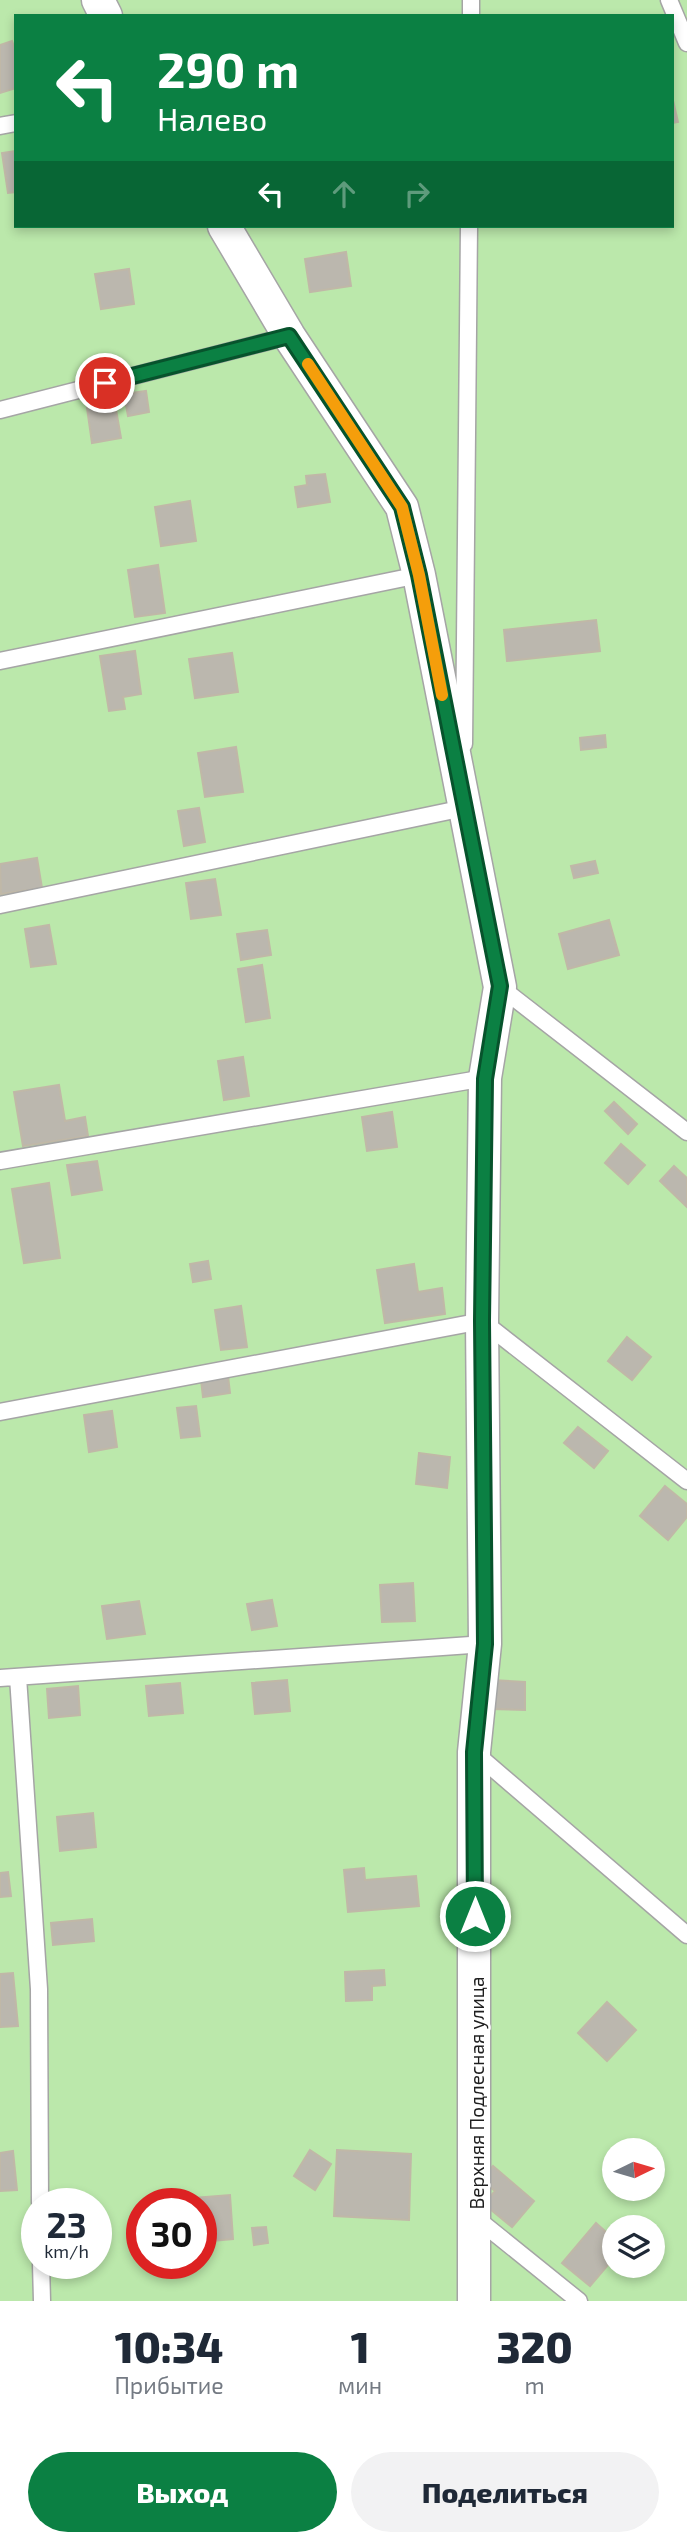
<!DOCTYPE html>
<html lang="ru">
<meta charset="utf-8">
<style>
:root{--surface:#fff;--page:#f2f2f3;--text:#1f2937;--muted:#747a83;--accent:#0b8043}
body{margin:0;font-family:"Exo 2",sans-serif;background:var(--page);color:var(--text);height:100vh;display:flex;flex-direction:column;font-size:26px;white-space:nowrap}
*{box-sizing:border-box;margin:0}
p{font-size:23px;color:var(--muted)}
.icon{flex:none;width:38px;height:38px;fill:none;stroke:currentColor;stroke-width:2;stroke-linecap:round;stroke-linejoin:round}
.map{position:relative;height:2301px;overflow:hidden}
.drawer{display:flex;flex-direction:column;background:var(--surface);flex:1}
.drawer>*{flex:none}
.guide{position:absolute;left:14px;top:14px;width:660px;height:214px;border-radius:0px;box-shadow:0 4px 10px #0003;background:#0b8043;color:#fff;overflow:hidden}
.needle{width:46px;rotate:85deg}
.fabs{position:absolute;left:602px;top:2138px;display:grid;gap:14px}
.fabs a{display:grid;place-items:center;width:63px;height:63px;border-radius:50%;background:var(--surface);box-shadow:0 4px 10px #0003;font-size:35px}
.speed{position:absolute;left:21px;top:2188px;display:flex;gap:14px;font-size:35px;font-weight:700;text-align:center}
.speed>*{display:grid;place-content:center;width:91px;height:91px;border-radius:50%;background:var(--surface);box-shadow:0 4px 10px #0003;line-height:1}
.speed small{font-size:18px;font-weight:400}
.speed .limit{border:10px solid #d22;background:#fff;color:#111}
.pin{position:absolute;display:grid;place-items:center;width:60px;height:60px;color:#fff;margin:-30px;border:4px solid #fff;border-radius:50%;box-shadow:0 2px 7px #0007}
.me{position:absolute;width:77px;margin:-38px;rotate:0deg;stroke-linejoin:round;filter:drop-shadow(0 0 5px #0008)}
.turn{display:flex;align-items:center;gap:24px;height:147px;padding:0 28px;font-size:32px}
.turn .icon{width:91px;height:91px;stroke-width:2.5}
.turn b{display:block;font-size:49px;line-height:60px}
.lanes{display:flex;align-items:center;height:66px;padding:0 28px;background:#0003;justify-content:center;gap:35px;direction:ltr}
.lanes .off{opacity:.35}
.eta{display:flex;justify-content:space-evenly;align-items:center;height:119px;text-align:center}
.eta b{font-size:42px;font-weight:800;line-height:49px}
.action{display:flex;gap:14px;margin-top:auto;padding:14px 28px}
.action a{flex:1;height:80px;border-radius:42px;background:var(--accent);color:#fff;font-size:28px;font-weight:800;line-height:80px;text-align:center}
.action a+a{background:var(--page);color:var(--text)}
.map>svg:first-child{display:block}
</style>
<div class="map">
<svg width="687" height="2301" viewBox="0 0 687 2301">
<rect width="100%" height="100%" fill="#efeee4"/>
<path fill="#bbe8ab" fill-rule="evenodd" d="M0,0H687V2301H0ZM16,16H672V226H16ZM614,2151H653V2189H614ZM37,2203H96V2263H37ZM142,2203H201V2263H142ZM614,2228H653V2266H614Z"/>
<path fill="#bbb7ae" stroke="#c0b8a7" stroke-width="2" d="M12,41L16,52V88L0,93V45Z
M672,96L678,122L672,123Z
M16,151V192L8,193L2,153Z
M346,252L351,286L310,292L305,259Z
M129,269L134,304L101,309L95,274Z
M146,391L149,412L128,416L124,394Z
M115,404L121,438L92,443L87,408Z
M325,474L330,502L298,507L295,487L307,485L306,476Z
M190,501L196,541L161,546L155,507Z
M158,565L165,613L135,617L128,570Z
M596,620L600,651L507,661L504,630Z
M135,651L141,694L123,697L125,709L109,711L100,656Z
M232,653L238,692L195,698L189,659Z
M605,735L606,747L581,750L580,738Z
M236,747L243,792L205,797L198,753Z
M199,808L205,842L184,846L178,811Z
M37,858L42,888L1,894L0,864Z
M595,861L598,873L574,878L571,866Z
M215,879L221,915L191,919L186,883Z
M609,920L619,955L568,969L559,934Z
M49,925L56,964L31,967L25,929Z
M267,930L271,955L241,960L237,934Z
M262,965L270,1018L246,1022L238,969Z
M243,1057L249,1096L224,1100L218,1061Z
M59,1085L65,1121L85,1117L88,1136L23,1146L14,1092Z
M614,1102L637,1124L628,1134L605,1111Z
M392,1112L397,1147L367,1151L362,1117Z
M621,1144L645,1165L628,1184L605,1163Z
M97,1161L102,1190L72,1195L67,1165Z
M674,1166L687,1178V1207L660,1181Z
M49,1183L60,1258L24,1263L12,1189Z
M208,1261L211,1279L193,1282L190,1264Z
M414,1264L418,1292L442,1288L445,1314L385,1323L377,1270Z
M241,1306L247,1347L221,1350L215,1310Z
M627,1337L651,1357L632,1380L608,1361Z
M228,1376L230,1393L203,1397L201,1380Z
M196,1406L200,1436L181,1438L177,1408Z
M112,1411L117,1447L89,1452L84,1415Z
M578,1427L608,1451L594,1468L564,1443Z
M419,1453L450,1457L447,1488L416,1484Z
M665,1486L687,1504V1517L668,1540L640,1516Z
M413,1583L415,1621L382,1622L380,1585Z
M272,1600L277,1626L252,1630L247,1604Z
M139,1601L145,1634L107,1639L102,1606Z
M287,1680L290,1711L255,1714L252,1683Z
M492,1680L525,1682V1710L491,1709Z
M180,1683L183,1713L149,1716L146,1686Z
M78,1686L80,1715L49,1718L47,1689Z
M93,1813L96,1847L60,1851L57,1817Z
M364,1868L365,1880L416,1876L419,1906L348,1912L344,1870Z
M8,1872L11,1896L0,1897V1873Z
M92,1919L94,1941L53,1945L51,1923Z
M384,1970L385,1985L372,1986V2000L346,2001L345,1972Z
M13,1973L18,2026L0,2027V1974Z
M607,2002L636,2030L607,2061L578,2033Z
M310,2150L331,2164L315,2190L294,2176Z
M337,2150L411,2154L409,2220L334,2216Z
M13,2151L17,2190L0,2191V2153Z
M493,2166L534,2201L512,2227L484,2204L495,2191L481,2180Z
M230,2195L233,2239L201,2242V2203H195L194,2198Z
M96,2214L100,2257H96Z
M596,2223L614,2239V2258L590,2286L562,2263Z
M266,2227L268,2243L254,2245L252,2228Z"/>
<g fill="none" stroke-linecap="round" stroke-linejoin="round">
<g stroke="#a5a5a5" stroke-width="19">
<path id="lane" d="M669,0L687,43
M471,16V0
M0,126L16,123
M0,410L289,336
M0,661L419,575
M464,744L469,226
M0,905L464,808V802
M500,987L687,1132
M0,1161L485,1078
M0,1412L482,1321L687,1481
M18,1677L39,1989L40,2203
M0,1678L485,1644
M474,1752L687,1935
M476,2218L579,2301
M41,2263L42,2301"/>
</g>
<g stroke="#a5a5a5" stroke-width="35">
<path id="street" d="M98,0L106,16
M224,226L289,336L402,507L419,575L500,987L485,1078L482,1321L485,1644L474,1752V2301"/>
</g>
<use href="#lane" stroke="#fff" stroke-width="16"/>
<use href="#street" stroke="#fff" stroke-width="32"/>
</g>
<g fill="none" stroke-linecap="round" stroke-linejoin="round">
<g stroke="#07532c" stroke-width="18">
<path id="route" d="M105,383L289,336L402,507L419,575L500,986L485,1079L482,1321L485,1644L474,1752L475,1916"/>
</g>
<use href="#route" stroke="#0b8043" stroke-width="12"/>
<path stroke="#f59e0b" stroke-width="12" d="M308,364L402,507L419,575L442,695"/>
</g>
<g text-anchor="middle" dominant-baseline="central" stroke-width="5" stroke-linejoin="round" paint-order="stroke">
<g font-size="19" fill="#1e1e1e" stroke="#fff">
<text transform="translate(476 2093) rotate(-90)">Верхняя Подлесная улица</text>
</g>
</g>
</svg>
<div class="fabs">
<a><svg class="needle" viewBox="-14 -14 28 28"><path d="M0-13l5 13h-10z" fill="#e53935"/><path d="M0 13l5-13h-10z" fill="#747a83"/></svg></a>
<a><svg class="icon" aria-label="layers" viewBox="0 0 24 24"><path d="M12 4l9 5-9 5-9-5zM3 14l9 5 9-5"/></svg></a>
</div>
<div class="speed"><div>23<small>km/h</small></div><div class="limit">30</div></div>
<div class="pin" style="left:105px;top:383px;background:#d93025"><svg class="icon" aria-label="arrive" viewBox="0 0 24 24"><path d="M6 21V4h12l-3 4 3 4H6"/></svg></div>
<svg class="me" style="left:475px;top:1916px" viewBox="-20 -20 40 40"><circle r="17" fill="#0b8043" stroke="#fff" stroke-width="3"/><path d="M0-11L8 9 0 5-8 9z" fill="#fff"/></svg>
<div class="guide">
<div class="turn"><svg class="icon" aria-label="left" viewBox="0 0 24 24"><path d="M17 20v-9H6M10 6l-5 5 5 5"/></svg><div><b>290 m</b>Налево</div></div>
<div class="lanes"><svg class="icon" aria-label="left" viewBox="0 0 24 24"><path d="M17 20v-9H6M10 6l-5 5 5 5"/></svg><svg class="icon off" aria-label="ahead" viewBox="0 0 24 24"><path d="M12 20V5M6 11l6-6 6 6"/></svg><svg class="icon off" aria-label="right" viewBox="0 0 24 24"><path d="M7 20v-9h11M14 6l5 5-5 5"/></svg></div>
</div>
</div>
<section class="drawer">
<div class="eta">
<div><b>10:34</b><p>Прибытие</p></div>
<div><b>1</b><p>мин</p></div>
<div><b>320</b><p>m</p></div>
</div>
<div class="action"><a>Выход</a><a>Поделиться</a></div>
</section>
